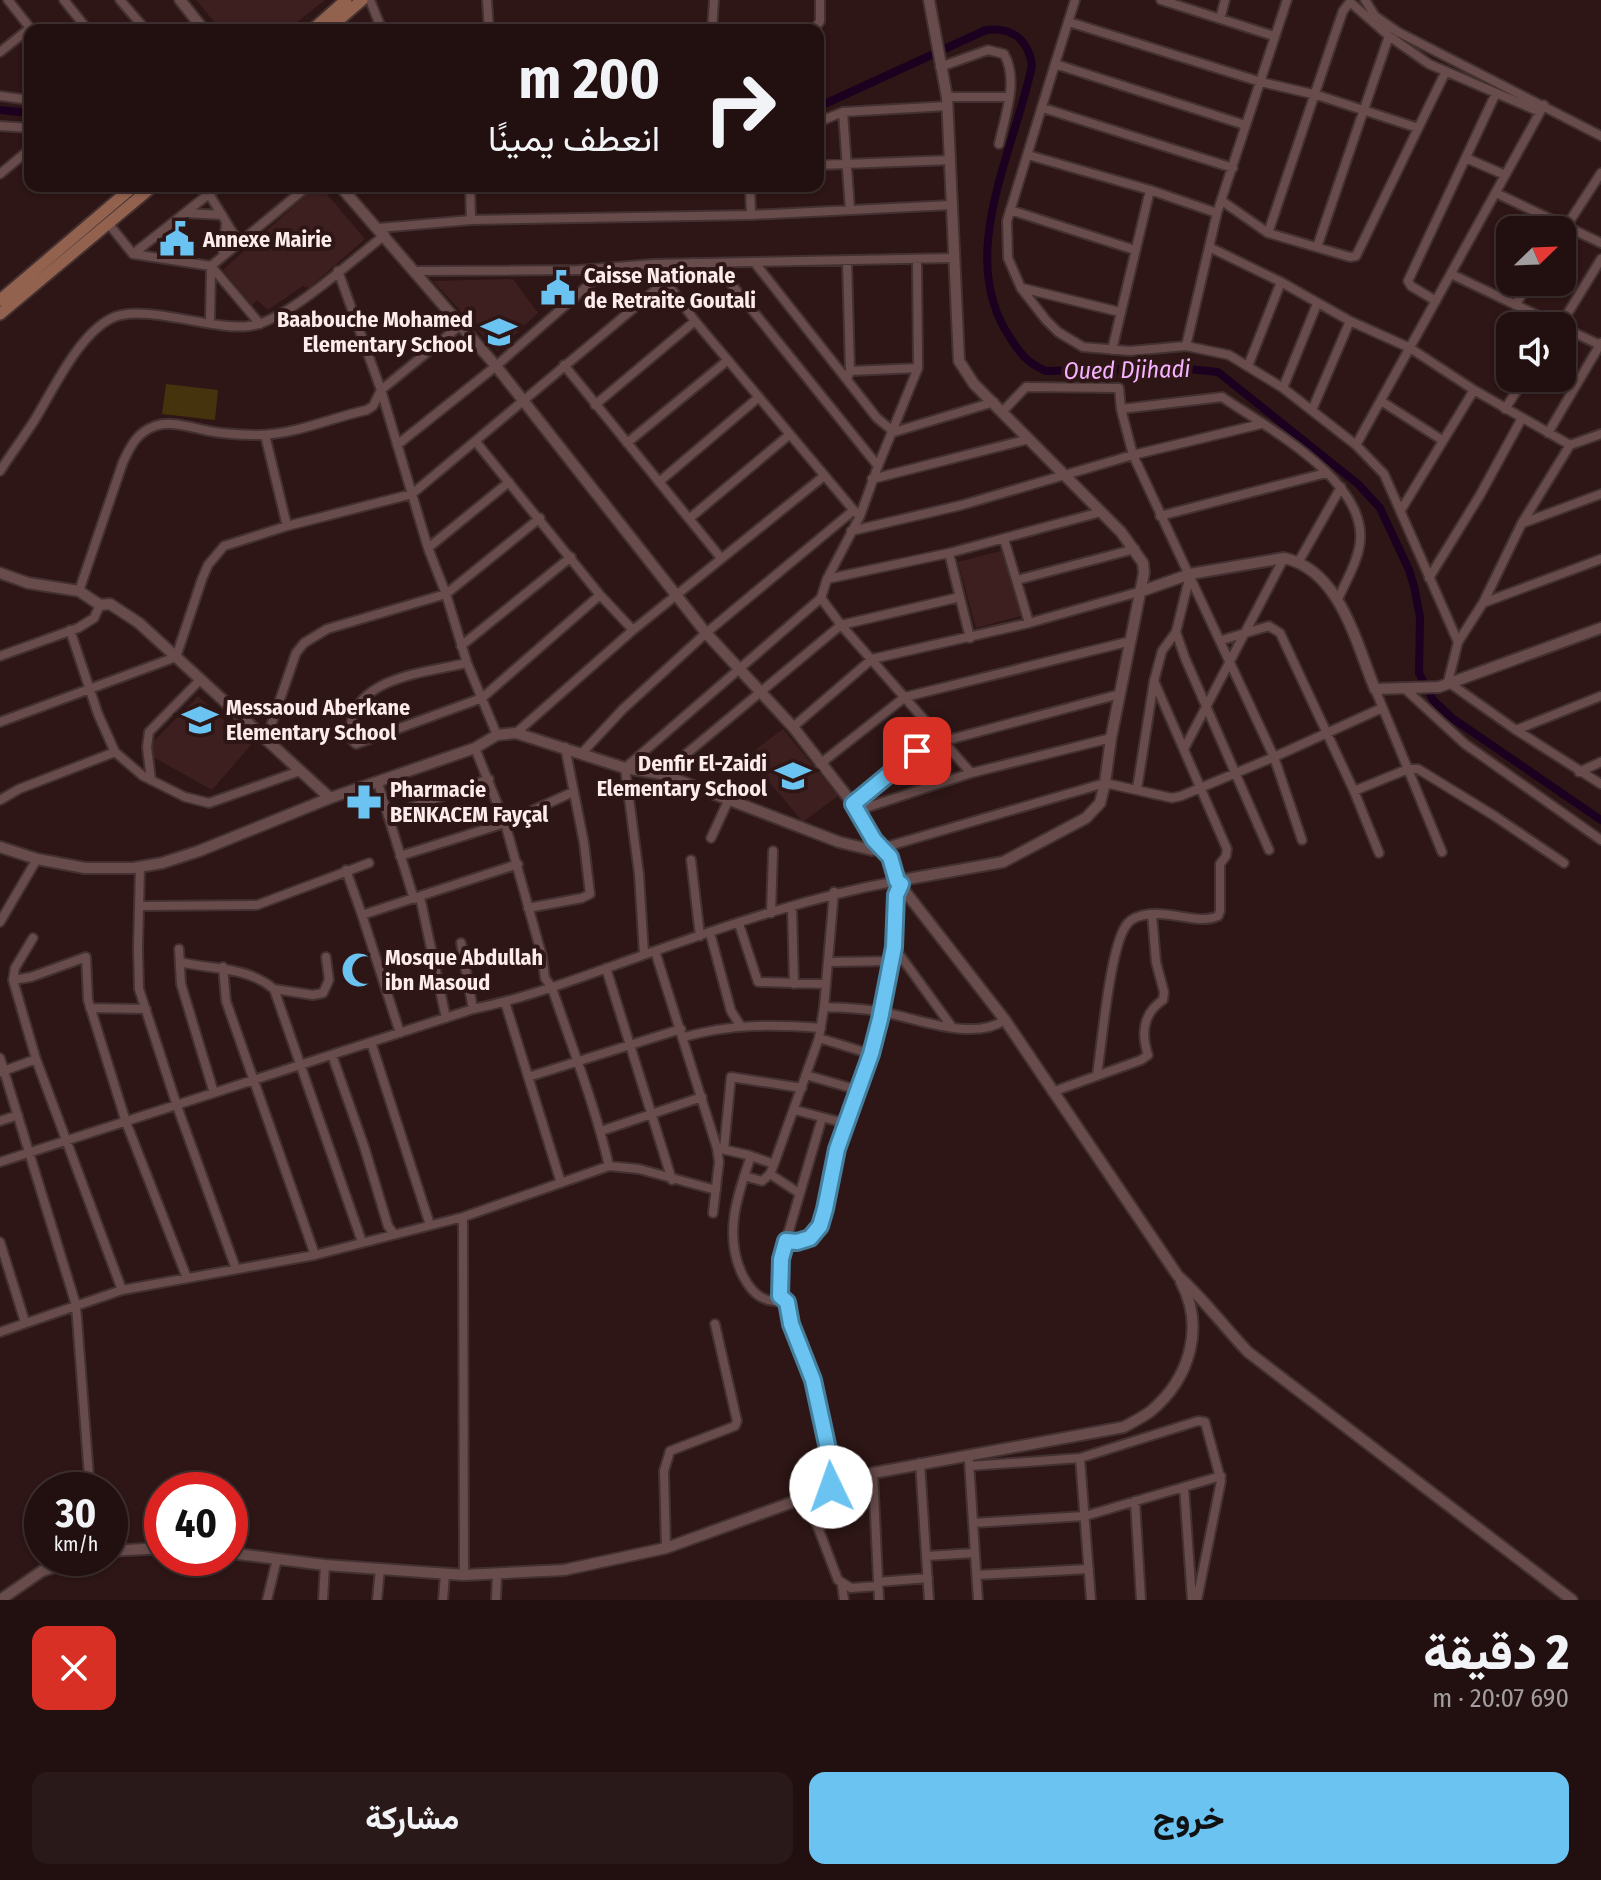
<!DOCTYPE html>
<html lang="ar">
<meta charset="utf-8">
<style>
:root{--surface:#221010;--page:#2a1919;--text:#f1f3f6;--muted:#a29d9f;--line:#3f3030;--accent:#6ac3f1}
body{margin:0;font-family:"Fira Sans Condensed",Vazirmatn,sans-serif;background:var(--page);color:var(--text);direction:rtl;height:100vh;display:flex;flex-direction:column;font-size:30px;white-space:nowrap}
*{box-sizing:border-box;margin:0}
p{font-size:26px;color:var(--muted)}
.icon{flex:none;width:44px;height:44px;fill:none;stroke:currentColor;stroke-width:2;stroke-linecap:round;stroke-linejoin:round}
.map{position:relative;height:1600px;overflow:hidden;direction:ltr}
.drawer{display:flex;flex-direction:column;background:var(--surface);flex:1}
.drawer>*{flex:none}
.guide{position:absolute;left:24px;top:24px;width:800px;height:168px;border-radius:16px;box-shadow:0 2px 6px #0004,0 0 0 2px var(--line);direction:rtl;background:#221010;color:var(--text);overflow:hidden}
.needle{width:52px;rotate:67deg}
.buttons{position:absolute;left:1496px;top:216px;display:grid;gap:16px}
.buttons a{display:grid;place-items:center;width:80px;height:80px;border-radius:16px;background:var(--surface);box-shadow:0 2px 6px #0004,0 0 0 2px var(--line);font-size:40px}
.speed{position:absolute;left:24px;top:1472px;display:flex;gap:16px;font-size:40px;font-weight:700;text-align:center}
.speed>*{display:grid;place-content:center;width:104px;height:104px;border-radius:50%;background:var(--surface);box-shadow:0 2px 6px #0004,0 0 0 2px var(--line);line-height:1}
.speed small{font-size:20px;font-weight:400}
.speed .limit{border:12px solid #d22;background:#fff;color:#111}
.pin{position:absolute;display:grid;place-items:center;width:68px;height:68px;color:#fff;margin:-34px;border-radius:16px;box-shadow:0 4px 12px #0006}
.me{position:absolute;width:88px;margin:-44px;rotate:357deg;stroke-linejoin:round;filter:drop-shadow(0 0 6px #0008)}
.turn{display:flex;align-items:center;gap:28px;height:168px;padding:0 32px;font-size:36px}
.turn .icon{width:104px;height:104px;stroke-width:2.5}
.turn b{display:block;font-size:56px;line-height:68px}
.round{display:grid;place-items:center;flex:none;width:84px;height:84px;border-radius:16px;background:var(--page)}
.overview{display:flex;align-items:center;justify-content:space-between;height:136px;padding:0 32px}
h1{font-size:48px;font-weight:800;line-height:60px}
.action{display:flex;gap:16px;margin-top:auto;padding:16px 32px}
.action a{flex:1;height:92px;border-radius:16px;background:var(--accent);color:#111;font-size:32px;font-weight:800;line-height:92px;text-align:center}
.action a+a{background:var(--page);color:var(--text)}
.map>svg:first-child{display:block}
</style>
<div class="map">
<svg width="1601" height="1600" viewBox="0 0 1601 1600">
<rect width="100%" height="100%" fill="#2d1615"/>
<path fill="#3d1f1f" d="M196,0H325L287,30H221Z
M316,186H320L365,239L309,288L303,286L268,310L257,300L252,305L223,270Z
M513,279L538,313L497,351L433,281Z
M1004,550L1021,616L976,628L958,562Z
M198,696L251,745L212,790L153,757L149,746Z
M783,729L838,796L803,822L747,756Z"/>
<path fill="#45330e" d="M166,384L218,390L215,420L162,414Z"/>
<g fill="none" stroke-linecap="round" stroke-linejoin="round">
<path stroke="#1c0020" stroke-width="8" d="M818,107L986,30C1012,27 1028,39 1032,65C1015,151 954,257 1011,339C1022,356 1028,363 1046,371L1178,368L1218,372L1358,484L1380,508L1409,570L1414,586L1420,617L1419,673L1433,700L1452,718L1601,820
M0,110L30,113"/>
<g stroke="#433131" stroke-width="12">
<path id="minor" d="M8,0L31,29
M64,0L88,30
M120,0L146,30
M370,0L382,30
M487,0L489,30
M1075,0L1055,64L1245,125
M1161,0L1274,36
M1365,0L1375,16L1398,32L1601,136
M1220,19L1225,0
M1069,22L1261,82L1317,95L1418,128
M712,30L714,0
M814,30L820,21V0
M0,52L30,28
M1055,64L1007,221L1008,258L1021,288L1046,320L1058,332L1083,347L1130,351L1186,346L1229,355L1283,388L1356,445L1384,474L1458,642
M940,67L988,50L1004,54C1019,80 1005,116 999,144
M0,96L30,100
M947,97H1008
M1043,108L1233,168
M843,112L850,210
M818,122L843,112L948,106
M0,126L30,128
M1028,155L1150,190L1217,213
M1466,158L1505,175
M818,165L951,160
M0,174L30,149
M470,186L471,220
M750,186L751,215
M1496,193L1601,243
M209,194L239,243
M1222,201L1268,233L1350,257L1356,256L1446,71
M1010,210L1135,250
M187,213L222,215
M108,223L133,254L219,186
M379,228L471,220L751,215L951,205
M1268,233L1333,40L1343,11L1350,2L1389,36L1429,64L1540,112
M1562,233L1601,173
M1209,247L1281,282L1350,321L1410,348L1474,390L1570,445
M1317,247L1389,36
M133,254L211,266L260,324
M223,256L226,223
M174,260L175,221
M755,263L877,418L894,432L994,402
M653,264L695,321L856,513
M716,265L878,466L860,516L827,579L821,598L841,625L971,773
M211,266L308,186
M338,271L381,390L428,548L446,594L467,663L497,735
M415,271L579,270L653,264L954,258
M1451,274L1560,326
M1022,288L1120,312
M1436,301L1411,286L1408,281L1496,93
M1515,305L1530,282
M210,322L211,266
M1560,326L1601,259
M1562,327L1600,345
M1186,346L1217,213L1287,0
M1112,350L1150,190
M564,365L721,558
M1248,366L1281,282
M850,371L918,368
M847,379L850,371L847,261
M1283,388L1317,304
M1381,401L1442,440
M595,405L695,321
M1505,409L1525,378
M1312,410L1350,321
M1003,411L1026,387L1119,388L1121,409
M1548,433L1601,343
M1601,434L1570,445L1522,523L1483,603L1458,642L1448,682L1516,730L1601,784
M265,435L287,526
M476,442L600,595L633,630
M627,443L728,360
M397,445L496,366L608,268
M1356,445L1544,105
M878,466L918,368L917,260
M0,471C11,454 23,438 34,421C53,390 78,336 110,319C141,302 213,331 249,326C286,322 353,259 385,235
M872,479L1029,439
M659,482L759,397
M1401,510L1474,390
M1160,516L1326,473
M690,518L789,435
M1523,523L1601,494
M851,531L962,505L1133,455L1261,424
M1004,539L1029,623
M428,548L509,482
M949,553L970,638
M1299,561L1341,487
M1429,578L1480,495L1522,418
M827,579L949,553L1101,512
M1017,580L1135,549
M79,591L123,462C130,447 137,432 155,426C172,420 192,428 209,431C225,434 243,435 259,435C297,434 330,418 367,410L373,406L381,390L462,324
M1483,603L1601,559
M70,630L98,714L115,752L143,776L185,797L209,803L300,771
M1176,632L1185,658L1269,850
M1222,640L1269,626L1280,633L1354,791L1379,853
M461,646L571,557
M0,656L78,628L94,618L100,605
M467,663C425,673 344,677 351,739L356,744L482,698L600,595
M1403,687L1465,744L1601,840
M1375,689L1442,852
M0,722L176,657L202,579L208,565L224,546L287,526L412,494L665,282L693,263
M793,727L872,659L1029,623L1142,591
M1516,730L1601,696
M516,733L633,630L824,476
M266,740L296,653L304,643L327,629L446,594L540,518
M944,741L1120,694
M475,748L505,823L542,956L545,978L552,988C572,1047 595,1105 609,1166
M1184,749L1284,558
M581,754L623,709L706,633L854,510
M820,764L905,697L1131,641
M1579,772L1601,762
M662,774L841,625L960,597
M151,780L147,747L149,732L201,679
M378,783L414,899
M1137,789L1154,681L1162,651L1176,632L1190,575
M1354,791L1408,769H1418L1493,815L1564,863
M0,800L19,789L115,752
M853,804L938,735
M856,811L971,773L1111,738
M388,816L489,779
M711,838L729,799
M1302,840L1274,757L1382,708
M882,848L1105,783L1172,798L1181,796L1274,757L1133,455L1121,409L1222,397C1266,427 1367,480 1360,542C1358,561 1346,581 1338,599
M400,856L505,823L573,792
M691,860L700,936
M140,867L138,948L139,989L177,1106L236,1269
M346,870L362,915L518,864
M420,897L446,1018
M140,906L257,905L369,863
M792,907L794,984
M528,908L582,898L590,894L584,843L565,747
M771,913L773,851
M362,915L400,1033
M0,922L37,859
M739,924L758,982L826,984
M710,933L731,1011L740,1025
M461,943L473,1009
M894,947L952,1027
M179,949L181,984L214,1093
M655,951L717,1148L719,1162L713,1213
M644,954L639,874L625,768L821,598
M180,962C213,970 246,966 274,989L362,1242
M828,962L891,961
M223,967L226,1001L315,1255
M606,968L672,1180
M13,980L15,968L33,938
M274,989L313,995L323,993L329,980L326,957
M505,1002L561,1183
M824,1007C843,1008 863,1008 882,1012C917,1018 972,1042 1005,1020
M90,1008L146,1009
M684,1037C731,1024 773,1024 821,1028
M819,1038L871,1054
M371,1042L430,1225
M332,1055L364,1146L388,1226L394,1234
M0,1058L76,1305L90,1490
M1,1072L36,1059
M806,1075L858,1090
M1097,1075C1102,1044 1110,942 1128,923C1133,917 1142,915 1150,914C1172,911 1199,925 1218,916L1220,911V864L1226,856L1227,849L1154,681
M528,1077L681,1029
M1052,1092L1141,1060L1148,1055C1141,1034 1143,1013 1163,1000L1164,992L1156,962L1152,914
M795,1110L848,1124
M822,1118L783,1251L780,1296L787,1302L791,1324L813,1380L836,1486
M0,1121L18,1115
M601,1131L702,1097
M717,1148L748,1155L774,1164L819,1038L824,1007L834,892
M724,1149L731,1077L802,1088
M751,1156C737,1196 723,1236 743,1276C754,1297 764,1302 787,1302
M0,1162L473,1009C536,996 594,972 655,951C734,923 814,896 897,881
M774,1164L770,1174L799,1193
M744,1176L762,1181L770,1174
M463,1217L464,1575
M786,1241C833,1244 827,1183 836,1151C839,1141 845,1132 848,1122C860,1088 873,1053 880,1017C885,994 892,968 894,945C896,924 892,903 901,884
M0,1242L25,1322
M122,1290L36,1059L13,980L31,977L86,957L88,1000L126,1122L187,1278
M0,1332L122,1290L315,1255L463,1217L609,1166L639,1169L716,1190
M1080,1458L1091,1600
M969,1461L978,1600
M920,1463L929,1600
M970,1466L1080,1458L1198,1421L1205,1422L1221,1481L1197,1600
M873,1473L879,1600
M1184,1487L1192,1600
M806,1496L838,1580L851,1588L878,1586
M1135,1501L1141,1600
M973,1523L1085,1516L1221,1476
M666,1548L664,1471L670,1451L735,1426L737,1421L715,1324
M926,1556L975,1553
M977,1575L1089,1569
M878,1582L928,1578
M842,1585L844,1600
M267,1600L277,1559
M323,1600L325,1565
M377,1600L380,1569
M443,1600L445,1574
M496,1600L497,1575"/>
</g>
<g stroke="#433131" stroke-width="14">
<path id="tertiary" d="M180,0L204,30
M340,186L496,366L706,633L793,727L853,804L874,840L890,857L897,881L1005,1020L1178,1276C1204,1299 1224,1327 1248,1352L1572,1600
M0,573L28,583L79,591L100,605L110,604L139,623L330,798
M1142,591L1190,574L1284,558C1340,570 1356,643 1375,689L1439,687L1601,628
M0,847L37,859L85,868H133L162,863L199,851L330,798L475,748L497,735L516,733L625,768L662,774L839,842L872,850L882,848
M897,881L1003,862L1086,818L1100,803L1105,783L1111,738L1144,573L1143,563L1121,532L974,384L959,361L947,97L929,0
M110,1551L162,1548
M230,1553L325,1565L464,1575L564,1570L666,1548L873,1473L1124,1427C1133,1422 1143,1417 1151,1411C1190,1378 1205,1327 1181,1282
M0,1600L42,1571L81,1558"/>
</g>
<g stroke="#433131" stroke-width="15">
<path id="secondary" d="M312,30L346,0
M327,30L362,0
M0,300L134,186
M0,314L153,186"/>
</g>
<use href="#minor" stroke="#684c4b" stroke-width="8"/>
<use href="#tertiary" stroke="#684c4b" stroke-width="10"/>
<use href="#secondary" stroke="#93624f" stroke-width="11"/>
</g>
<g fill="none" stroke-linecap="round" stroke-linejoin="round">
<g stroke="#457f9d" stroke-width="20">
<path id="route" d="M831,1487L836,1486L813,1380L791,1324L787,1302L780,1296L781,1259L786,1241L797,1242L810,1238L820,1226L825,1209L837,1149L871,1054L880,1019L894,947L896,895L901,884L897,881L890,857L874,840L853,804L917,751"/>
</g>
<use href="#route" stroke="#6ac3f1" stroke-width="14"/>
</g>
<defs>
<g id="civic-bare" transform="scale(2.76)"><path d="M-.6-6.5H3V-4.5H.6V-3L4-1V1h2V6H-6V1h2V-1L-.6-3ZM-1.2 2.5V6h2.4V2.5Z" fill="#6ac3f1" stroke="#2d1615" stroke-width="2.5" paint-order="stroke"/></g>
<g id="school-bare" transform="scale(2.76)"><path d="M0-5L7-2L0 1L-7-2ZM-4 1L0 2.5L4 1V4Q0 6-4 4Z" fill="#6ac3f1" stroke="#2d1615" stroke-width="2.5" paint-order="stroke"/></g>
<g id="pharmacy-bare" transform="scale(2.76)"><path d="M-2-6h4v4h4v4h-4v4h-4v-4h-4v-4h4Z" fill="#6ac3f1" stroke="#2d1615" stroke-width="2.5" paint-order="stroke"/></g>
<g id="mosque-bare" transform="scale(2.76)"><path d="M3.5-4.9A6 6 0 1 0 3.5 4.9A5 5 0 1 1 3.5-4.9Z" fill="#6ac3f1" stroke="#2d1615" stroke-width="2.5" paint-order="stroke"/></g>
</defs>
<g fill-rule="evenodd">
<use href="#civic-bare" x="177" y="239"/>
<use href="#civic-bare" x="558" y="288"/>
<use href="#school-bare" x="499" y="332"/>
<use href="#school-bare" x="200" y="720"/>
<use href="#school-bare" x="793" y="776"/>
<use href="#pharmacy-bare" x="364" y="802"/>
<use href="#mosque-bare" x="359" y="970"/>
</g>
<g text-anchor="middle" dominant-baseline="central" stroke-width="8" stroke-linejoin="round" paint-order="stroke">
<g font-size="22" font-weight="bold" fill="#fdeceb" stroke="#2d1615" text-anchor="start">
<text x="203" y="239">Annexe Mairie</text>
<text x="584" y="275">Caisse Nationale<tspan x="584" dy="25">de Retraite Goutali</tspan></text>
<text x="473" y="319" text-anchor="end">Baabouche Mohamed<tspan x="473" dy="25">Elementary School</tspan></text>
<text x="226" y="707">Messaoud Aberkane<tspan x="226" dy="25">Elementary School</tspan></text>
<text x="767" y="763" text-anchor="end">Denfir El-Zaidi<tspan x="767" dy="25">Elementary School</tspan></text>
<text x="390" y="789">Pharmacie<tspan x="390" dy="25">BENKACEM Fayçal</tspan></text>
<text x="385" y="957">Mosque Abdullah<tspan x="385" dy="25">ibn Masoud</tspan></text>
</g>
<g font-size="24" font-style="italic" fill="#f6b1ff" stroke="#2d1615">
<text transform="translate(1127 370) rotate(-1)">Oued Djihadi</text>
</g>
</g>
</svg>
<div class="buttons">
<a><svg class="needle" viewBox="-14 -14 28 28"><path d="M0-13l5 13h-10z" fill="#e53935"/><path d="M0 13l5-13h-10z" fill="#a29d9f"/></svg></a>
<a><svg class="icon" aria-label="sound" viewBox="0 0 24 24"><path d="M4 9h4l5-4v14l-5-4H4zM17 9q2 3 0 6"/></svg></a>
</div>
<div class="speed"><div>30<small>km/h</small></div><div class="limit">40</div></div>
<div class="pin" style="left:917px;top:751px;background:#d93025"><svg class="icon" aria-label="arrive" viewBox="0 0 24 24"><path d="M6 21V4h12l-3 4 3 4H6"/></svg></div>
<svg class="me" style="left:831px;top:1487px" viewBox="-20 -20 40 40"><circle r="19" fill="#fff"/><path d="M0-13L10 11 0 6-10 11z" fill="#6ac3f1"/></svg>
<div class="guide">
<div class="turn"><svg class="icon" aria-label="right" viewBox="0 0 24 24"><path d="M7 20v-9h11M14 6l5 5-5 5"/></svg><div><b>200 m</b>انعطف يمينًا</div></div>
</div>
</div>
<section class="drawer">
<div class="overview"><div><h1>2 دقيقة</h1><p>690 m · 20:07</p></div><a class="round" style="background:#d93025;color:#fff"><svg class="icon" aria-label="close" viewBox="0 0 24 24"><path d="M6 6l12 12M18 6L6 18"/></svg></a></div>
<div class="action"><a>خروج</a><a>مشاركة</a></div>
</section>
